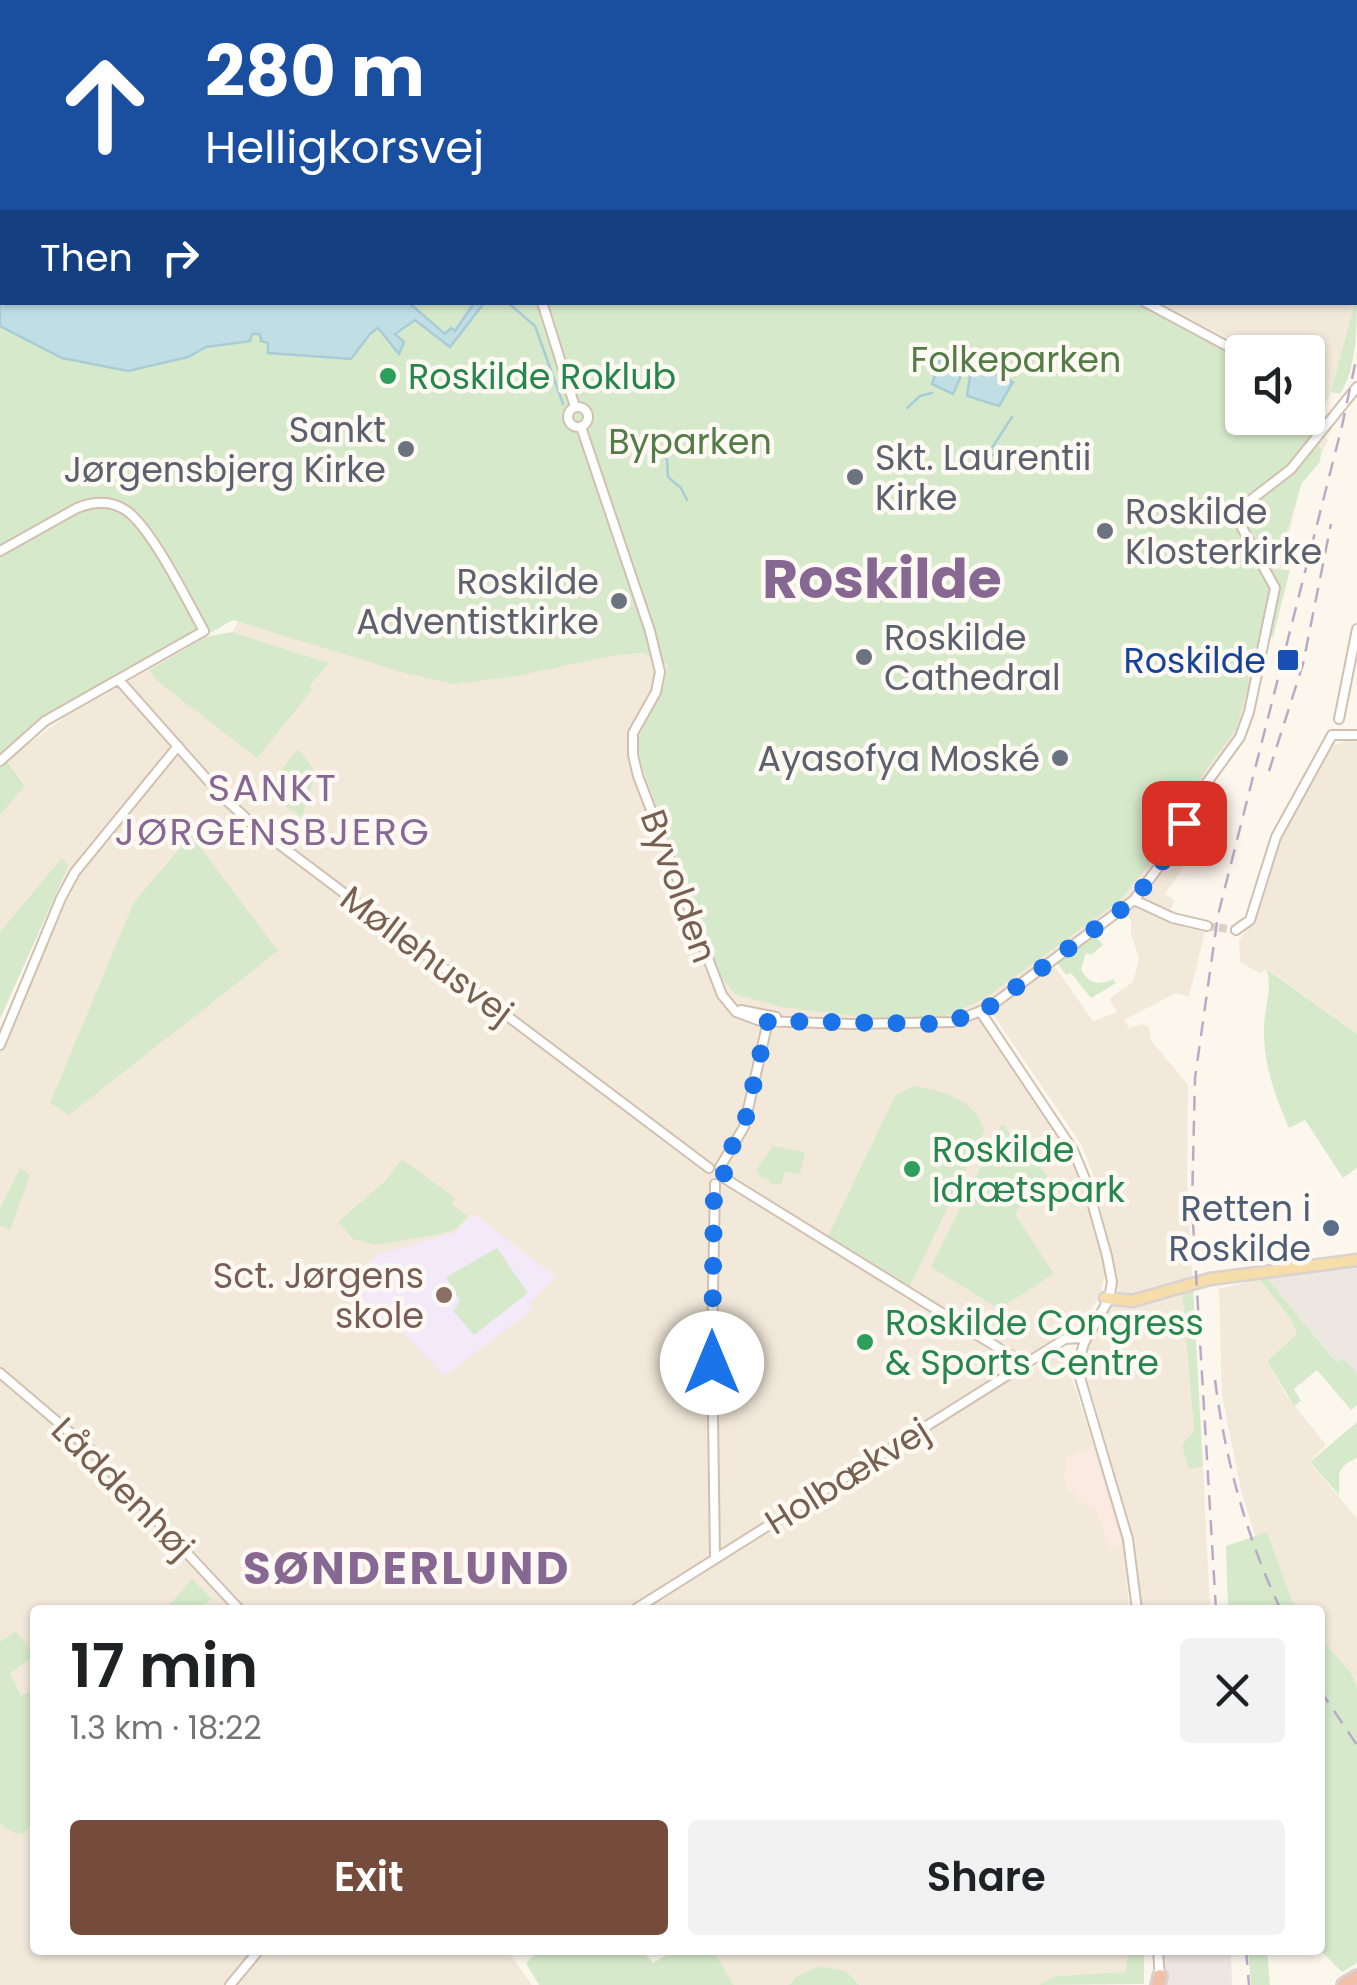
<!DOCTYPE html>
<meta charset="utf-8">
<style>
:root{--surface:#fff;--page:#f2f2f2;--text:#202124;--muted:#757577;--accent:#754b3c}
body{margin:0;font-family:Poppins,sans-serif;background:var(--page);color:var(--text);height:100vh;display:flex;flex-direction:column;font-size:38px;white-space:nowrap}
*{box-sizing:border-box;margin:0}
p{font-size:32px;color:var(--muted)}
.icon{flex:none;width:55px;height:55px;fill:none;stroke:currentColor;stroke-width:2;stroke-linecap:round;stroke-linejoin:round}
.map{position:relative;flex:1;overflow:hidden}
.side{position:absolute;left:30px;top:1605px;width:1295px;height:350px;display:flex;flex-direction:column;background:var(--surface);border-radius:10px;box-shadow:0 2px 8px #0004}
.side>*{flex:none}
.guide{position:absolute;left:0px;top:0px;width:1358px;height:305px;box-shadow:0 2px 8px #0004;background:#1a4fa0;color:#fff;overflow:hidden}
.controls{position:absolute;left:1225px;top:335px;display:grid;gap:20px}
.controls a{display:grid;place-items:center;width:100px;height:100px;border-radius:10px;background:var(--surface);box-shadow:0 2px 8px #0004;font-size:50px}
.pin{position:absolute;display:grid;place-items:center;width:85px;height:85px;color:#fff;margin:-42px;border-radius:20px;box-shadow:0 5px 15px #0006}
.me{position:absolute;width:110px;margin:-55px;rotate:0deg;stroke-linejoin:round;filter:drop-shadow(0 0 8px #0008)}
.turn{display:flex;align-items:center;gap:35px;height:210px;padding:0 40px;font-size:45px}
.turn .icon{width:130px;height:130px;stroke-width:2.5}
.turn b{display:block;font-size:70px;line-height:85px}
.then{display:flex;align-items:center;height:95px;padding:0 40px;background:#0003;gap:20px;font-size:38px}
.round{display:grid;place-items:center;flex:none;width:105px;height:105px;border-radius:10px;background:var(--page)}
.overview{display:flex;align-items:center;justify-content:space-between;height:170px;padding:0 40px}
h1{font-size:60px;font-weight:600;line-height:75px}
.action{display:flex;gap:20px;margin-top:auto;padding:20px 40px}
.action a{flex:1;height:115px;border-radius:10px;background:var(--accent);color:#fff;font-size:40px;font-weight:600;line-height:115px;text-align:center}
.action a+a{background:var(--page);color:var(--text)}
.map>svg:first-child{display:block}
</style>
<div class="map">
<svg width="1357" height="1985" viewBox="0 0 1357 1985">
<rect width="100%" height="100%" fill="#fcf7ed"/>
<path fill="#f3e9db" d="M490,0H1249L490,2Z
M1155,303H1355L1331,392L1325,405L1314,407L1308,397V352H1257Z
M1308,415L1328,440L1318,462L1302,479L1245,721L1183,821L1197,826L1183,867L1165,894L1175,901L1163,921L1206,928L1189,997L1176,993L1124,1020L1129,1028L1142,1024L1149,1027L1151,1040L1188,1085L1187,1181L1193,1287L1182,1291L1194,1431L1203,1466L1210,1610H1142L1134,1538L1086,1375L1088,1347L1118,1292L1093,1174L1081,1144L990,1010L1053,964L1093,1021L1117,1012L1109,999L1133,982L1139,959L1131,934V920L1119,906L983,1008L984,1020L1070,1151L1102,1254L1105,1275L1100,1295L1080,1328L1062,1334L1028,1356L1019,1357L1028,1371L1063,1350L1124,1540L1129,1610H35V1950H507L532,1985H0V1029L69,865L62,859L0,932V815L25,785L6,760L65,717L149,670L158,681L257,758L328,663L232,632L245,611L1242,418H1308Z
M1351,739L1357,740V1034L1267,969L1259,973L1240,962L1239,940L1250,926L1282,831L1334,745Z
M1259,1279L1290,1318L1297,1334L1267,1361L1286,1395L1326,1445L1309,1462L1357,1518V1687L1351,1673L1320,1637V1610H1299L1292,1600L1267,1532L1255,1536L1241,1490L1222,1395L1219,1289Z
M713,1950H1129L1125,1972L1056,1976L1039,1985H734Z"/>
<path fill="#fbeae1" d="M1093,1448L1122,1544L1110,1549L1096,1509L1079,1501L1072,1491L1069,1492L1064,1476L1066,1457Z"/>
<path fill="#ece7e1" d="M1357,1264V1373H1355L1337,1363L1267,1278Z
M1163,1950H1231L1232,1985H1165Z"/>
<path fill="#f4e9f9" d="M474,1214L556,1277L530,1302L532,1310L444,1376L394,1323L385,1330L342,1287L379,1254L454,1233Z"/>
<path fill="#d6eacb" d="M0,0L536,2H2V302H1138L1242,357V418L1308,417L1321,450L1320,462L1302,483L1275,569L1290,570L1273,637L1263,636L1236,729L1176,812L1172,837L1119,901L984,999L932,1022L856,1016L781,1007L735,994L720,976L643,770L637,740L663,689L668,664L643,653L616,655L516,676L454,684L405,673L233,620L27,738L6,760L25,786L0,815Z
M1249,0H1357V272L1355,2Z
M1357,294C1357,324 1357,369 1340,394L1331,392Z
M232,632L329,663L310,686L312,690L257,758L157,681L149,670L206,637Z
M298,749L316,772L302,817L275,799L283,788L274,779Z
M191,835L278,951L69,1115L50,1103L134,902Z
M62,858L69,865L0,1019V932Z
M1105,925L1107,928L1096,937L1103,945L1091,955L1086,953L1081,969C1088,984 1100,986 1113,979L1116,983L1091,998L1071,973L1066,975L1057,963Z
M1266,969L1357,1034V1168L1343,1178L1305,1120L1289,1128C1274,1095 1263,1062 1264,1025C1265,1006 1273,987 1266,969Z
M913,1086C940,1090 978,1100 984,1131L910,1286L828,1236L895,1096Z
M1002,1124L1048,1176L1026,1198L1015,1214L1054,1274L999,1309L931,1267Z
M773,1146L805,1152L800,1174L785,1172L781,1185L769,1183V1179L759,1177L760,1173L755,1172Z
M402,1159L455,1198L452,1204L468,1216L456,1229L440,1234L375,1245L353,1239L338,1222L386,1180Z
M20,1168L30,1175L10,1230L0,1225V1209Z
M497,1248L528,1293L474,1335L453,1311L460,1301L446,1277Z
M1267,1278L1336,1362L1344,1359L1357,1373V1405L1351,1410L1317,1370L1294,1389L1301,1401L1294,1406L1267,1361L1297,1334L1290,1318L1259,1279Z
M1193,1287L1203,1466L1189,1469L1182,1445L1194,1431L1182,1291Z
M1357,1422V1458C1333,1469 1341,1475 1339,1495L1310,1462Z
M1267,1532L1292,1600L1299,1610H1228L1226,1546Z
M192,1579L212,1599L197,1610H165Z
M16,1631L35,1656L10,1673L21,1696L35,1688V1818L24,1834L14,1833L0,1824V1642Z
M1320,1637L1351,1673L1357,1687V1963L1342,1972L1320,1950Z
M539,1950H642L653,1963L675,1950H713L734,1985H539L526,1963Z
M1129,1950H1144V1984L1039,1985L1056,1976L1125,1972Z
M1248,1950H1267L1270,1985H1251Z
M819,1966L846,1971L859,1985H789L796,1977Z"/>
<path fill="#c1dee5" stroke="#a8cdd6" stroke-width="2.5" d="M0,0H490L2,2V302L409,303L445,334L451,328L455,331L474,303H484L450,347L415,320L395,334L404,342L399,354L378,328L370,334L351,359L268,353V343L261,341L260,334H252L250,341L206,347L188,357L128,371L62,358L0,326Z
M949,354L959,357L965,367L953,394L932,384L940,359Z
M982,367L1013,382L999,406L967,396L970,376Z"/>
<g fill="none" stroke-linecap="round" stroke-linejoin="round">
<path stroke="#a8cdd6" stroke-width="2.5" d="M507,302L535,326L563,404
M907,408L920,396L932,393
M633,430L651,452L667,459L668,477L681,488L687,500
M1010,460L988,454L1012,417"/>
<path stroke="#dbd1c6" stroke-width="8" stroke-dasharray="8 4" stroke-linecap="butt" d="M1207,926L1236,930"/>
<g stroke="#d1c0b0" stroke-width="12">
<path id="secondary" d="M541,0L543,2
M732,0L733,2
M1244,2V0
M542,302L575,407
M1145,302L1242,354
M1308,406L1325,427
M568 417a10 10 0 1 1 20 0a10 10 0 1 1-20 0Z
M581,427L650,631L660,672L656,692L633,733V755L638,776L722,995L736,1012L760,1021L851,1024L953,1022L988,1008L1134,900L1174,846L1190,806L1240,737L1249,712L1275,588L1234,513L1291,469L1357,387
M0,551L77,508C92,502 107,500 122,508C149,521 188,603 204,631L45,721L0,761
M119,680L220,794L251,823L709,1168
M1339,719L1357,629
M1332,735H1357
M1134,900L1173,918L1207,926
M1236,930L1250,920L1276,837L1332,735
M741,1010L776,1017
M980,1011L1073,1150L1086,1181L1107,1256L1112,1282L1109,1299L1084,1343L1077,1368
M0,1045L61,898L75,872L178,746
M720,1167L744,1127L768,1021
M724,1178L1013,1357L1020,1368
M715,1184L712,1345L715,1557
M1076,1364L1128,1539L1137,1610
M0,1373L93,1452L240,1610
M634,1610L1065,1339L1082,1338
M1158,1950L1160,1980
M230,1985L259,1950"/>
</g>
<g stroke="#d9d2ce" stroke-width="15">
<path id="primary" d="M1105,1298L1132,1301L1210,1279L1357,1260"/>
</g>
<g stroke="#d9d2ce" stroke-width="18">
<path id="highway" d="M1158,1985L1160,1976
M1344,1985L1357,1977"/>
</g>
<use href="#secondary" stroke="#fff" stroke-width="8"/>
<use href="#primary" stroke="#f6ddaa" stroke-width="10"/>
<use href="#highway" stroke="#f2bfa8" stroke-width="12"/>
<path stroke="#bbaac7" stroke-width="2.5" stroke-dasharray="15 10" stroke-linecap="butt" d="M1269,771L1303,664L1331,524
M1215,1380C1225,1459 1247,1539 1281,1610
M1216,1610L1192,1206L1195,1078L1218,915L1342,426L1357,355
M1320,1690L1357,1745
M1246,1950L1249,1985"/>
</g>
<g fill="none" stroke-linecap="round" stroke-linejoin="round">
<path stroke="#1a73e8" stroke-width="18" stroke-dasharray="0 32.4" d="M712,1363L714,1188L724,1180V1172L720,1167L744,1126L768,1021L942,1024L985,1010L1134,900L1174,846L1184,823"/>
</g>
<g fill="#2e9e5b" stroke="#fefaf3" stroke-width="4">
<circle cx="388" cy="376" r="10"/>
<circle cx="912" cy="1169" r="10"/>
<circle cx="865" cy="1342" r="10"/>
</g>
<g fill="#6b7280" stroke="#fefaf3" stroke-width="4">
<circle cx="406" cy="449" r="10"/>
<circle cx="855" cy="477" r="10"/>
<circle cx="1105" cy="531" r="10"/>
<circle cx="619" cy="601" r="10"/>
<circle cx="864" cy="657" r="10"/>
<circle cx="1060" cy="758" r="10"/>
</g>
<rect fill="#1a4fb4" stroke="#fefaf3" stroke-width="4" x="1276" y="648" width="24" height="24" rx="5"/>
<circle fill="#5c6f8a" stroke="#fefaf3" stroke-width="4" cx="1331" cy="1228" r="10"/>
<circle fill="#8d6e63" stroke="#fefaf3" stroke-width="4" cx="444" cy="1295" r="10"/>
<g text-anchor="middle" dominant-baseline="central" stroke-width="9" stroke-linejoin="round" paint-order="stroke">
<g font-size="35" fill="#547c48" stroke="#fefaf3">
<text x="1016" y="359">Folkeparken</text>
<text x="690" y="441">Byparken</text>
</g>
<g font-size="35" fill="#27864d" stroke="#fefaf3" text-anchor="start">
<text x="408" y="376">Roskilde Roklub</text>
<text x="932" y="1149">Roskilde<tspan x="932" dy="40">Idrætspark</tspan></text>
<text x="885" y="1322">Roskilde Congress<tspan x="885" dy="40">&amp; Sports Centre</tspan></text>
</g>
<g font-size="35" fill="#5b616d" stroke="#fefaf3" text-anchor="end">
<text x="386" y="429">Sankt<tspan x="386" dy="40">Jørgensbjerg Kirke</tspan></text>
<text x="875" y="457" text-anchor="start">Skt. Laurentii<tspan x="875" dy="40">Kirke</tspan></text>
<text x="1125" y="511" text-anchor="start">Roskilde<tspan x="1125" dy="40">Klosterkirke</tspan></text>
<text x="599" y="581">Roskilde<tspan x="599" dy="40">Adventistkirke</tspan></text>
<text x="884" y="637" text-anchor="start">Roskilde<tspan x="884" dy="40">Cathedral</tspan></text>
<text x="1040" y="758">Ayasofya Moské</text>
</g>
<g font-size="35" fill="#164399" stroke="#fefaf3" text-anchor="end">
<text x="1266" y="660">Roskilde</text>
</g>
<g font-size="35" fill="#776050" stroke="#fefaf3">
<text transform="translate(679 886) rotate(70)">Byvolden</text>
<text transform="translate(427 955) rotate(37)">Møllehusvej</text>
<text transform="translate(847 1476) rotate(-32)">Holbækvej</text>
<text transform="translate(123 1488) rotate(45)">Låddenhøj</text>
</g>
<g font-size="35" fill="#4e5e75" stroke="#fefaf3" text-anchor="end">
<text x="1311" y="1208">Retten i<tspan x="1311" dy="40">Roskilde</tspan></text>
</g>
<g font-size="35" fill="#785e54" stroke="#fefaf3" text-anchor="end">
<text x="424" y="1275">Sct. Jørgens<tspan x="424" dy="40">skole</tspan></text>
</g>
<g font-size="38" letter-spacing="2.5" fill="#866892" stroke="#fefaf3">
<text x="273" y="787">SANKT<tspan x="273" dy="44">JØRGENSBJERG</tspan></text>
</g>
<g font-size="45" font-weight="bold" letter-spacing="2.5" fill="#866892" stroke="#fefaf3">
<text x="407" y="1568">SØNDERLUND</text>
</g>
<g font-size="55" font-weight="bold" fill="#866892" stroke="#fefaf3">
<text x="882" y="578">Roskilde</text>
</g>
</g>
</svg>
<div class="controls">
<a><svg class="icon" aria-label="sound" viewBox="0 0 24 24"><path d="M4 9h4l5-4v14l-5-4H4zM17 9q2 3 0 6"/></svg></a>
</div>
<div class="pin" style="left:1184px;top:823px;background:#d93025"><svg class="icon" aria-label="arrive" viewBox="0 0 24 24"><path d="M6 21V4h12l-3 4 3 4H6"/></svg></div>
<svg class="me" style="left:712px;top:1363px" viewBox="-20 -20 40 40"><circle r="19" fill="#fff"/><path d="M0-13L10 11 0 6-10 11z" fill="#1a73e8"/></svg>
<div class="guide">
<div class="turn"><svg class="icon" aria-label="ahead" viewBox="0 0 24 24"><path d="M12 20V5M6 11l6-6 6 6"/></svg><div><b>280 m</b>Helligkorsvej</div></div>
<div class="then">Then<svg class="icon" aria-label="right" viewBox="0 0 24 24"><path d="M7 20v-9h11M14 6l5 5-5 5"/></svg></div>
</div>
<section class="side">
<div class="overview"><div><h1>17 min</h1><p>1.3 km · 18:22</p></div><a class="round"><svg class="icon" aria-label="close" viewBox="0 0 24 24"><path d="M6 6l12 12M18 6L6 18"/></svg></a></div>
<div class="action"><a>Exit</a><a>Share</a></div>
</section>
</div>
